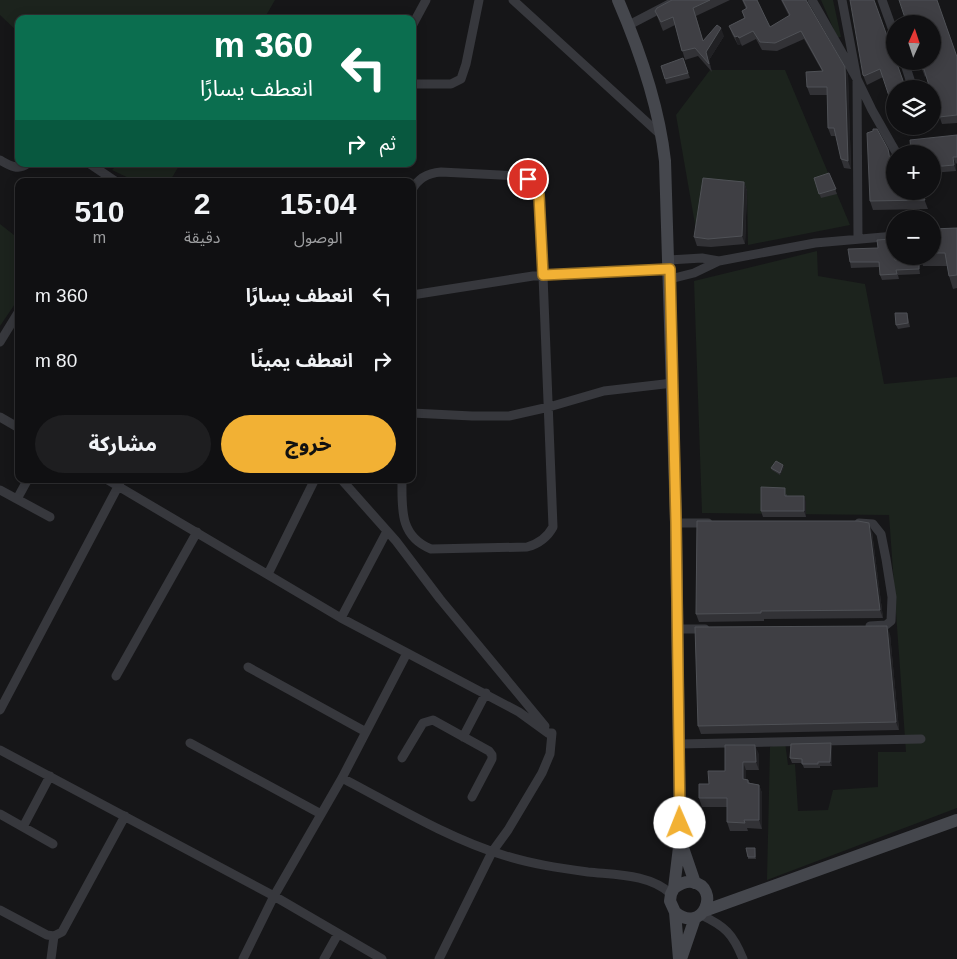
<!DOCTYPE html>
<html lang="ar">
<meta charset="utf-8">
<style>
:root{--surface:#101012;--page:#1e1e20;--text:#f1f3f6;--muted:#9c9d9f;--line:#303032;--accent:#f2b134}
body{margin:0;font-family:Helvetica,"Noto Sans Arabic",sans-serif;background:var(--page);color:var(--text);direction:rtl;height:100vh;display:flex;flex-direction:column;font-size:19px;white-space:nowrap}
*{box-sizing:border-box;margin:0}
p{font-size:16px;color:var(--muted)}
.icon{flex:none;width:28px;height:28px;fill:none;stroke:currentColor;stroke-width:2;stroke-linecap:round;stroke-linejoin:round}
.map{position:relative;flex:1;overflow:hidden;direction:ltr}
.details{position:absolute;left:15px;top:178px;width:401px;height:305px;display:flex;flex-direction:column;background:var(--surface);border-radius:10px;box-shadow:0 2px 12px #0003,0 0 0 1px var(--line);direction:rtl}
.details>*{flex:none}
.hud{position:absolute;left:15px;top:15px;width:401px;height:152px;border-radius:10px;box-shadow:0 2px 12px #0003,0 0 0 1px var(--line);direction:rtl;background:#0b6e4f;color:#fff;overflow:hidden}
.needle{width:32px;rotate:3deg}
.fabs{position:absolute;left:886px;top:15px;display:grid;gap:10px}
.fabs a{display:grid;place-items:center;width:55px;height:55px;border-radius:50%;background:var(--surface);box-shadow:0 2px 12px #0003,0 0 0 1px var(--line);font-size:25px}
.pin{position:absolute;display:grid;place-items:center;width:42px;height:42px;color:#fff;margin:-21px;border:2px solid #fff;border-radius:50%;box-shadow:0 1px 5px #0007}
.me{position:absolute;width:55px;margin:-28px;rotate:359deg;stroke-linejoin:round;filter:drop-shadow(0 0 4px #0008)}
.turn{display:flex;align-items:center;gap:18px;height:105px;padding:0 20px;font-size:22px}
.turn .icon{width:65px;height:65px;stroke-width:2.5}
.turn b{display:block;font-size:35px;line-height:42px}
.then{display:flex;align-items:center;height:48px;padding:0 20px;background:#0003;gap:10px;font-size:19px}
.eta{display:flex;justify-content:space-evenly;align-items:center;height:85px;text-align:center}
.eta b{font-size:30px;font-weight:800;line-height:35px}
.cta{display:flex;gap:10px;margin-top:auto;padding:10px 20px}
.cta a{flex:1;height:58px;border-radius:30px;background:var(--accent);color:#111;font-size:20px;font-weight:800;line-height:58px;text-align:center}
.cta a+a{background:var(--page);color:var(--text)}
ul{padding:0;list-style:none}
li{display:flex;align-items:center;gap:15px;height:65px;padding:0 20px}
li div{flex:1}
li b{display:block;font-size:19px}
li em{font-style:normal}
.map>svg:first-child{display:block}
</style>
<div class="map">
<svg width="957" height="959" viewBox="0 0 957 959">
<rect width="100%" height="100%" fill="#161618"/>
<path fill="#1c231d" d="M0,0H275L264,19H19V33L0,15Z
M821,0H833L841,37H837Z
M710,70H785L850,225L748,245L747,191L696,230L676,115Z
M118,164H180L170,181H135L112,170Z
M0,224L19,239V298L0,326Z
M817,251L818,276L865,284L884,384L957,377V808L767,880L770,747L785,742L788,765L795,764L798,811L828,810L833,790L878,787V752H906L889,515L702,513L694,281Z"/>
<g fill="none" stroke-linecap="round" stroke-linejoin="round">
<path stroke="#37383d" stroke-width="9" d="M513,0L662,136
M812,0L857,79L872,110L897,154
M842,0L857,79L858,239
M882,0L895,36
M629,25L677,0
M412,26L426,0
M904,61L913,89
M412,84H451L461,79L466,64L479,0
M0,160C9,165 18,171 27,164
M90,164L115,181
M669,260L702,258L719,261
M670,279L694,273L719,261L772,251L815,243L895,236
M412,295L533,276L669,269
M0,342L19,311
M412,413L472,416H509L549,407L604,391L673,383
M0,417L19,428
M106,479L341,618L519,712L548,733H552L550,754L542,773L508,830L492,852L439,959
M341,479L396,541L440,599L545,726
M402,479C402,508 399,536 431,549L527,547C538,544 547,538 553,527L540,200C538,187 531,178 518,176L441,172C428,173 418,178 412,190
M0,490L50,517
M17,499L28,479
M676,523H708
M859,523L873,524L881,534L886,559L892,597L891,621L886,625L870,626
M268,574L315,479
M341,618L387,531
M678,629H705
M248,667L366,732
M116,676L197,532
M0,710L122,479
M463,737L486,693
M190,743L321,814
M679,744L921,739
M0,750L274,896L382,959
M402,758L423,723L433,720L489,751L492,755V759L472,797
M342,778C392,804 449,839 503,855C531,864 559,868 588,872C615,875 650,874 671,894
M0,814L53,844
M23,827L50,776
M0,910L47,935L54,936L62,932L125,816
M701,915C725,926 733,934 743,959
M51,959L54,936
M243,959L274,896L342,778L407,653
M324,959L338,934"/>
<path stroke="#45474d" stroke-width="12" d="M618,0C640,51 659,106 665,161L676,523L680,839L674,888L671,894L670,901L675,912L679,959
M681,842L695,883
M674,888C680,884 685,881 692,882C722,887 703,936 675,912
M704,911L957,820
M681,959L695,918"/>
</g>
<path fill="#323236" d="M672,0H730L696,16L703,41L724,36L709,60L712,72L698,56L685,60L675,25L663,31L655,11Z
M742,0H757L770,27L789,16L781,0H806L848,75L851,169L844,168L841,159L836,136H831L828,128L827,95H810L807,87L822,71L804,39L777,51L762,50L756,39L742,46L741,44L738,45L732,34L729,26L744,18L742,11L746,9Z
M874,0L883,77L867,85L863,75Z
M937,0L957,57V123L942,124L926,76L925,77L919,61H932V24H907Z
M683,58L690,78L666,84L665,79Z
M899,126H920L921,129L901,131Z
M957,135V163L956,164V171L932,173V154H912L911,151Z
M892,157L895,176L921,191L928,209L873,210L870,201Z
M829,173L837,194L821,198L814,178Z
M744,182L747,191L745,244L711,247L697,246L694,237Z
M957,228V288L953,289L949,276L947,266H923L920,256H932V229Z
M893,239L895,244V256H896L897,260L920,264V274L898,275L899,279L882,280L880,275V267L851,268L850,262L878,248Z
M907,313L908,317L910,327L898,329L896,325Z
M784,467L780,475L772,470L771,468Z
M787,494V496L806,502V517H763L761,511Z
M872,532L883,618L764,619V621L699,622L696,614Z
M890,634L899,730L701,734L698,726Z
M832,747V766H820V768H804L802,763H792L790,758Z
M759,754V770H746V779L748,780L750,783L759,785L762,793V829L747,828L748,831H730L727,822V807H702L699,798L709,784L725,771Z
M755,848L756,859H748V857Z"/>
<path fill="#212124" d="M721,28L724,36L709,60L712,72L706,52Z
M738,36L741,44L738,45L735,37Z
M845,67L848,75L851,169L848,161Z
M888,149L892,157L895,177L893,176Z
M953,157L956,164V171L954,165Z
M744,182L747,191L745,244L742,236Z
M893,239L895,244V256H896L897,265L895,260Z
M919,259L920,264V274L919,269Z
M783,465L784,467L780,475V473Z
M804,496L806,502V517L804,511Z
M869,523L872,532L883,618L880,610Z
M887,626L890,634L899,730L896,722Z
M831,743L832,747V766L830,762Z
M755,745L759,754V770L756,762Z
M743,762L746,770V788L743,779Z
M759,785L762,793V829L759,820Z"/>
<path fill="#3f3f44" stroke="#4f5156" d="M672,0H710L693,8L703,41L717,25L721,28L706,52L709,64L695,48L682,51L673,17L661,22L655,11L657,8Z
M743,0H757L770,27L790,15L782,0H806L845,67L848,161L841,159L834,128H828L827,87H807L806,72L823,71L801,31L775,43L760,42L753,31L739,38L738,36L735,37L729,26L745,18L742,11L747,8Z
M850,0H874L895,58V61H896L906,89H895V114L880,69L864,76L863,75Z
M899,0H937L957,57V115L939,117L932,96V89H930L924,69H922L919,61H932V24H927L925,19L911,24H907Z
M683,58L688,73L665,79L661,66Z
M873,129H877L888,149L893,176H895V191H921L925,200L870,201L867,133L873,131Z
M957,135V157H953L954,165L932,167V154H925V151H911L910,140Z
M829,173L836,189L819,194L814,178Z
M703,178L744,182L742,236L708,239L694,237Z
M957,228V275L949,276L945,253H932V229Z
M893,239L895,260L919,259V269L896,270L897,274L880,275L879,262H850L848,249L878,248L877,240Z
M895,313H907L908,323L896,325Z
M776,461L783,465L780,473L771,468Z
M761,487L785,488V496H804V511H761Z
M697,521H858L869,523L880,610L761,611V613L696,614Z
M887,626L896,722L698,726L695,627Z
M831,743L830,762H818V764H802V759L790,758L791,744Z
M725,745H755L756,762H743V779L748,780V783L759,785V820H744L745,823L727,822V798H699V784H709L708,771H725Z
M746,848H755V857H748Z"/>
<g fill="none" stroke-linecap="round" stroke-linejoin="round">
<g stroke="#9d7322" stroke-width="12">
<path id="route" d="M528,179L535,186L539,195L543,275L670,269L676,522L680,823"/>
</g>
<use href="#route" stroke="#f2b134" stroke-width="9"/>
</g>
</svg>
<div class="fabs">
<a><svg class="needle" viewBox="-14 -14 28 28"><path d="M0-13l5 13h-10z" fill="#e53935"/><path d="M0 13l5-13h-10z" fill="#9c9d9f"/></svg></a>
<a><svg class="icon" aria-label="layers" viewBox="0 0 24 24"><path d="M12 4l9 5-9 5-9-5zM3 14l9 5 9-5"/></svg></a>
<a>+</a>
<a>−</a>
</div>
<div class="pin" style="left:528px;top:179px;background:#d93025"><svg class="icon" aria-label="arrive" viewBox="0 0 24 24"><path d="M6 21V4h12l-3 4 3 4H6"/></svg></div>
<svg class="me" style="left:680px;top:823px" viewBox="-20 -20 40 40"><circle r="19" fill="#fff"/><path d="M0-13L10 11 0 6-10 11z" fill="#f2b134"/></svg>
<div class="hud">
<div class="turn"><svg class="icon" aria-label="left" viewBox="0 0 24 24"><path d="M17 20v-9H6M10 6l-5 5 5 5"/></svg><div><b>360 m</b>انعطف يسارًا</div></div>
<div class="then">ثم<svg class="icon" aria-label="right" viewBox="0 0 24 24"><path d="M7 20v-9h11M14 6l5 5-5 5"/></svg></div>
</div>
<section class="details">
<div class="eta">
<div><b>15:04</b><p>الوصول</p></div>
<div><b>2</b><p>دقيقة</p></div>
<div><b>510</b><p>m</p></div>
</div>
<ul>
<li><svg class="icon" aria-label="left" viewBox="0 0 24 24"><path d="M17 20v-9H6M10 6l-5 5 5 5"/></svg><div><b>انعطف يسارًا</b></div><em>360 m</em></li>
<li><svg class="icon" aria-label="right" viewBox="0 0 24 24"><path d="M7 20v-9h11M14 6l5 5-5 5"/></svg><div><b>انعطف يمينًا</b></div><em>80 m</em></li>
</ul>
<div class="cta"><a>خروج</a><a>مشاركة</a></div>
</section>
</div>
